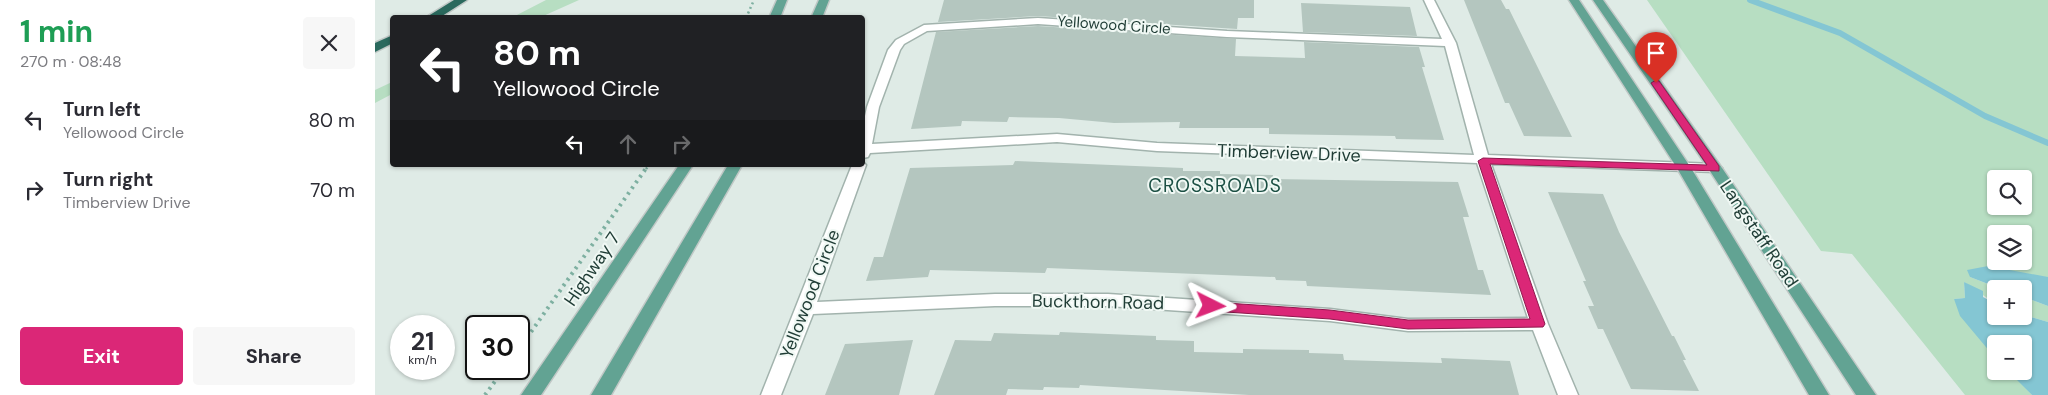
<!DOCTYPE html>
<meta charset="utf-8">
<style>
:root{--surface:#fff;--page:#f7f7f7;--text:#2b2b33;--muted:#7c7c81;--accent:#db2777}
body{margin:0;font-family:"DM Sans",sans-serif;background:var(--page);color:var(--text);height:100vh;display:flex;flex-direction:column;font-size:19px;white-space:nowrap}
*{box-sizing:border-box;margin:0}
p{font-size:16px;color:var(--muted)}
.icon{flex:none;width:28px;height:28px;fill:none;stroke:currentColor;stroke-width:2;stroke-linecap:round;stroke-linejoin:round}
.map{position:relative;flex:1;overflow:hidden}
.panel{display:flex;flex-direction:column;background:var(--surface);width:375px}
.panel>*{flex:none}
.guide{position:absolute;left:15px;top:15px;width:475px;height:152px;border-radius:5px;box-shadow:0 1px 4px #0004;background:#202124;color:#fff;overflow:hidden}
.buttons{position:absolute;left:1612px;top:170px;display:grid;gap:10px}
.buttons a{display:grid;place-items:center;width:45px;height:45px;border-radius:5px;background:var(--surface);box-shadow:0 1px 4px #0004;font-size:25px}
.speed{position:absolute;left:15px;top:315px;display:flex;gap:10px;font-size:25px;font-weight:700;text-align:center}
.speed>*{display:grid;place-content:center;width:65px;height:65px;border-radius:50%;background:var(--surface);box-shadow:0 1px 4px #0004;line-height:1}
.speed small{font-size:12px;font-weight:400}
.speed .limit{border:2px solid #111;border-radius:8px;background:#fff;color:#111}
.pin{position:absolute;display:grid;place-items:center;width:42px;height:42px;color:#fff;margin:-51px -21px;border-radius:50% 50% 50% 0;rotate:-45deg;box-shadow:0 0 5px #0007}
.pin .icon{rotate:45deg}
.me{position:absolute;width:55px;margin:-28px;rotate:93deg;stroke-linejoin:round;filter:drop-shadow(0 0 4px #0008)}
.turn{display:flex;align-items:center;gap:18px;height:105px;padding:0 20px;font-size:22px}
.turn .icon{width:65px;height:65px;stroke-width:2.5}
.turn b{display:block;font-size:35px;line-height:42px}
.lanes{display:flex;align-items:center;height:48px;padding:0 20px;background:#0003;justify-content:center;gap:25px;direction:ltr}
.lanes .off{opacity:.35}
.round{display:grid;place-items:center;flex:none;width:52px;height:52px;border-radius:5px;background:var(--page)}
.head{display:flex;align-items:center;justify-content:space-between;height:85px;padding:0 20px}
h1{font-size:30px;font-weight:700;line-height:38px;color:#1e9e55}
.action{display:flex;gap:10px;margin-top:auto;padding:10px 20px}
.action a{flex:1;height:58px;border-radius:5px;background:var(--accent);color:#fff;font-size:20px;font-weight:700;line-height:58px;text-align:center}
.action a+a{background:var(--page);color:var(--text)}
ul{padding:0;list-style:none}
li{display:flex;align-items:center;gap:15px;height:70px;padding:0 20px}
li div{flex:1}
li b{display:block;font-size:19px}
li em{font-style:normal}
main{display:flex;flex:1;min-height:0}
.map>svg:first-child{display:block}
</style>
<main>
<section class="panel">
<div class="head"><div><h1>1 min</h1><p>270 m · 08:48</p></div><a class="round"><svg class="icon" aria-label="close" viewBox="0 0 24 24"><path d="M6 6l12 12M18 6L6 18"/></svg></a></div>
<ul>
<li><svg class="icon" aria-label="left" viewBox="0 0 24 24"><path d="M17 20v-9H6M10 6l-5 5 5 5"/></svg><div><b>Turn left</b><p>Yellowood Circle</p></div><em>80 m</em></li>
<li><svg class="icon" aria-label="right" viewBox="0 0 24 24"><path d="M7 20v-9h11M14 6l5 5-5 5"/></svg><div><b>Turn right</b><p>Timberview Drive</p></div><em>70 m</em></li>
</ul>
<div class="action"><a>Exit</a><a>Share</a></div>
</section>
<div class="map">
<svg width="1673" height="395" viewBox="0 0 1673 395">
<rect width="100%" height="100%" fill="#dfebe6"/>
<path fill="#b7dec2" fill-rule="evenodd" d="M171,0H204L166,17H138Z
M1272,0H1673V278L1595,277L1626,289H1621V304L1589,282L1590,298L1579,299L1621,356V371H1635L1657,395H1590L1477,254L1446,251ZM1621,179H1649V206H1621ZM1621,234H1649V261H1621Z
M17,82V94L0,103V90Z
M1649,297L1673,306V322L1649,315Z"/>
<path fill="#84c6d3" d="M1613,266L1673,277V306L1649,297V289H1626L1595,277L1592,270Z
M1589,282L1608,291V297L1621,304V316L1649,315L1673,322V395H1657L1633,371H1649V344H1621V359L1585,316L1579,299L1590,298Z"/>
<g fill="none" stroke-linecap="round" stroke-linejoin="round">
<path stroke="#84c6d3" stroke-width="6" d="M1375,0L1465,33L1610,116L1673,143"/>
</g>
<path fill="#b4c6bf" d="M569,0H879V18H863L862,29L663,16L563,22Z
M1089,0H1126L1131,9H1134L1197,137L1149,136L1134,103H1130Z
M926,3L1035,7L1042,36L928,32Z
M663,26L861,39L860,56L930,58L929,42L1044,47L1050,67H1047L1069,140L1021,139L1020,136L894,134V128H804L805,122L739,123L684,118L634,117L632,122L587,121L586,126L536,129L561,32Z
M640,161L808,168V171H845V174L898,175V179L1083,182L1094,217H1088L1103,270H1108L1116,295L932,286L931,281L901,280L900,277L672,268L670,273L555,270L553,277L491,281L499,257H508L535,168L638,165Z
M1173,192L1228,194L1244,232L1297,336H1299L1311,360H1308L1324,391L1256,389L1228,329H1223L1213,306H1219L1208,281H1211Z
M685,332L781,336V340L819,341V352L868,353V349L934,350V353L968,354L969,360L1067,363L1066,358L1135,361L1144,395H874L705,385L704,388L669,387L668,390L633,389L631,395H559L580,340L616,341L619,333L684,335Z
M538,340L524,395H450L470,344Z"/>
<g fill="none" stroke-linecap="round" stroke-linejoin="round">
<g stroke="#a2b3ad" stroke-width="3">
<path id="minor" d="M1049,0H1059L1081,43L1113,155L1340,164L1347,168L1340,172L1116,164L1173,324L1203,395H1183L1158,330L1033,331L955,321L733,306H620L438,314L406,395H386L477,165H488V162L491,165L442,302L620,294H733L955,309L1033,319L1153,318L1102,163L782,151L682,142L495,153L493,157L488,158V125L492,107L513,50L521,40L549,25L663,18L852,31L1067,39ZM663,24L852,37L1070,46L1099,155L782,143L682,134L497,144L504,107L525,50L529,44L552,31Z"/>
</g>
<g stroke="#c0c8c6" stroke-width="3">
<path id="major" d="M402,0H412L405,18H394Z
M444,0H454L447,18H436Z
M1194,0H1204L1316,168L1454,395H1434L1302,168Z
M1218,0H1228L1347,168L1501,395H1481L1333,168Z
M304,165H318L166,395H146Z
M353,165H367L236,395H216Z"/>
</g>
<g stroke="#c0c8c6" stroke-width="3">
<path id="highway" d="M79,0H92L64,18H50Z
M18,35V43L0,52V43Z"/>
</g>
<path stroke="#7eb0a1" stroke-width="2.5" stroke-dasharray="2 3" stroke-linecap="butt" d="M371,18L379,0
M271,169L274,165"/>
<path stroke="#7eb0a1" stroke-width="4" stroke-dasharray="2.5 4.5" stroke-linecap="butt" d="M144,349L272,167
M110,395L129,369"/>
<use href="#minor" fill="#fff" fill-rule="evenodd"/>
<use href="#major" fill="#62a393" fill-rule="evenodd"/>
<use href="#highway" fill="#2a695d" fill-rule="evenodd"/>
</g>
<path fill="#db2777" stroke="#8e194d" d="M1281,80L1284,81L1344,166V171L1115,164L1170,324L1168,327L1033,329L955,319L836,311L829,306L836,302L955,310L1033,320L1155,319L1103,161L1108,158L1332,165L1276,83Z"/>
<g text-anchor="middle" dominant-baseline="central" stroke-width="4" stroke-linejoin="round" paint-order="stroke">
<g font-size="15" fill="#1f3c35" stroke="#f0f8f4">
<text transform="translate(739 25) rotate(4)">Yellowood Circle</text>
</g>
<g font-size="18" fill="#1f3c35" stroke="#f0f8f4">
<text transform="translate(914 153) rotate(2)">Timberview Drive</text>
<text transform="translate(1384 234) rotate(56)">Langstaff Road</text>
<text transform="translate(217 269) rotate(-56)">Highway 7</text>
<text transform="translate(435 294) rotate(-69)">Yellowood Circle</text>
<text transform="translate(723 302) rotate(1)">Buckthorn Road</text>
</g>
<g font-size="19" letter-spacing="1" fill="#1b4f43" stroke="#f0f8f4">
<text x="840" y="185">CROSSROADS</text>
</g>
</g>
</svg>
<div class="buttons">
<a><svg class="icon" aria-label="search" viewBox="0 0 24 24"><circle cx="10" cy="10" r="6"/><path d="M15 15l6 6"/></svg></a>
<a><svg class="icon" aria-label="layers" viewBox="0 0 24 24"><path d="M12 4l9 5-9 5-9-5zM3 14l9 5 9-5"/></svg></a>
<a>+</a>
<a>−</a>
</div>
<div class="speed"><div>21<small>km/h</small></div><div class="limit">30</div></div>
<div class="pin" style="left:1281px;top:83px;background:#d93025"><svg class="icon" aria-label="arrive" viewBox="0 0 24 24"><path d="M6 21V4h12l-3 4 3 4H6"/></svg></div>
<svg class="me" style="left:836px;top:306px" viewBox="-20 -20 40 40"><path d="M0-17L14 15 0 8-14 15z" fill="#db2777" stroke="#fff" stroke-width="4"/></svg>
<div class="guide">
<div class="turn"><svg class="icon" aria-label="left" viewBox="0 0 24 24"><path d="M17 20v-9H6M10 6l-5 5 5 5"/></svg><div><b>80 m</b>Yellowood Circle</div></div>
<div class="lanes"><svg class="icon" aria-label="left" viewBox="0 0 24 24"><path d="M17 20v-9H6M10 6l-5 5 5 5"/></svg><svg class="icon off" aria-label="ahead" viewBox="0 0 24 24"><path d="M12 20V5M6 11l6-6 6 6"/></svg><svg class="icon off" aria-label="right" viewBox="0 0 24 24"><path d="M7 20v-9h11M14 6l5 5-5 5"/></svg></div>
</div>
</div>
</main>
